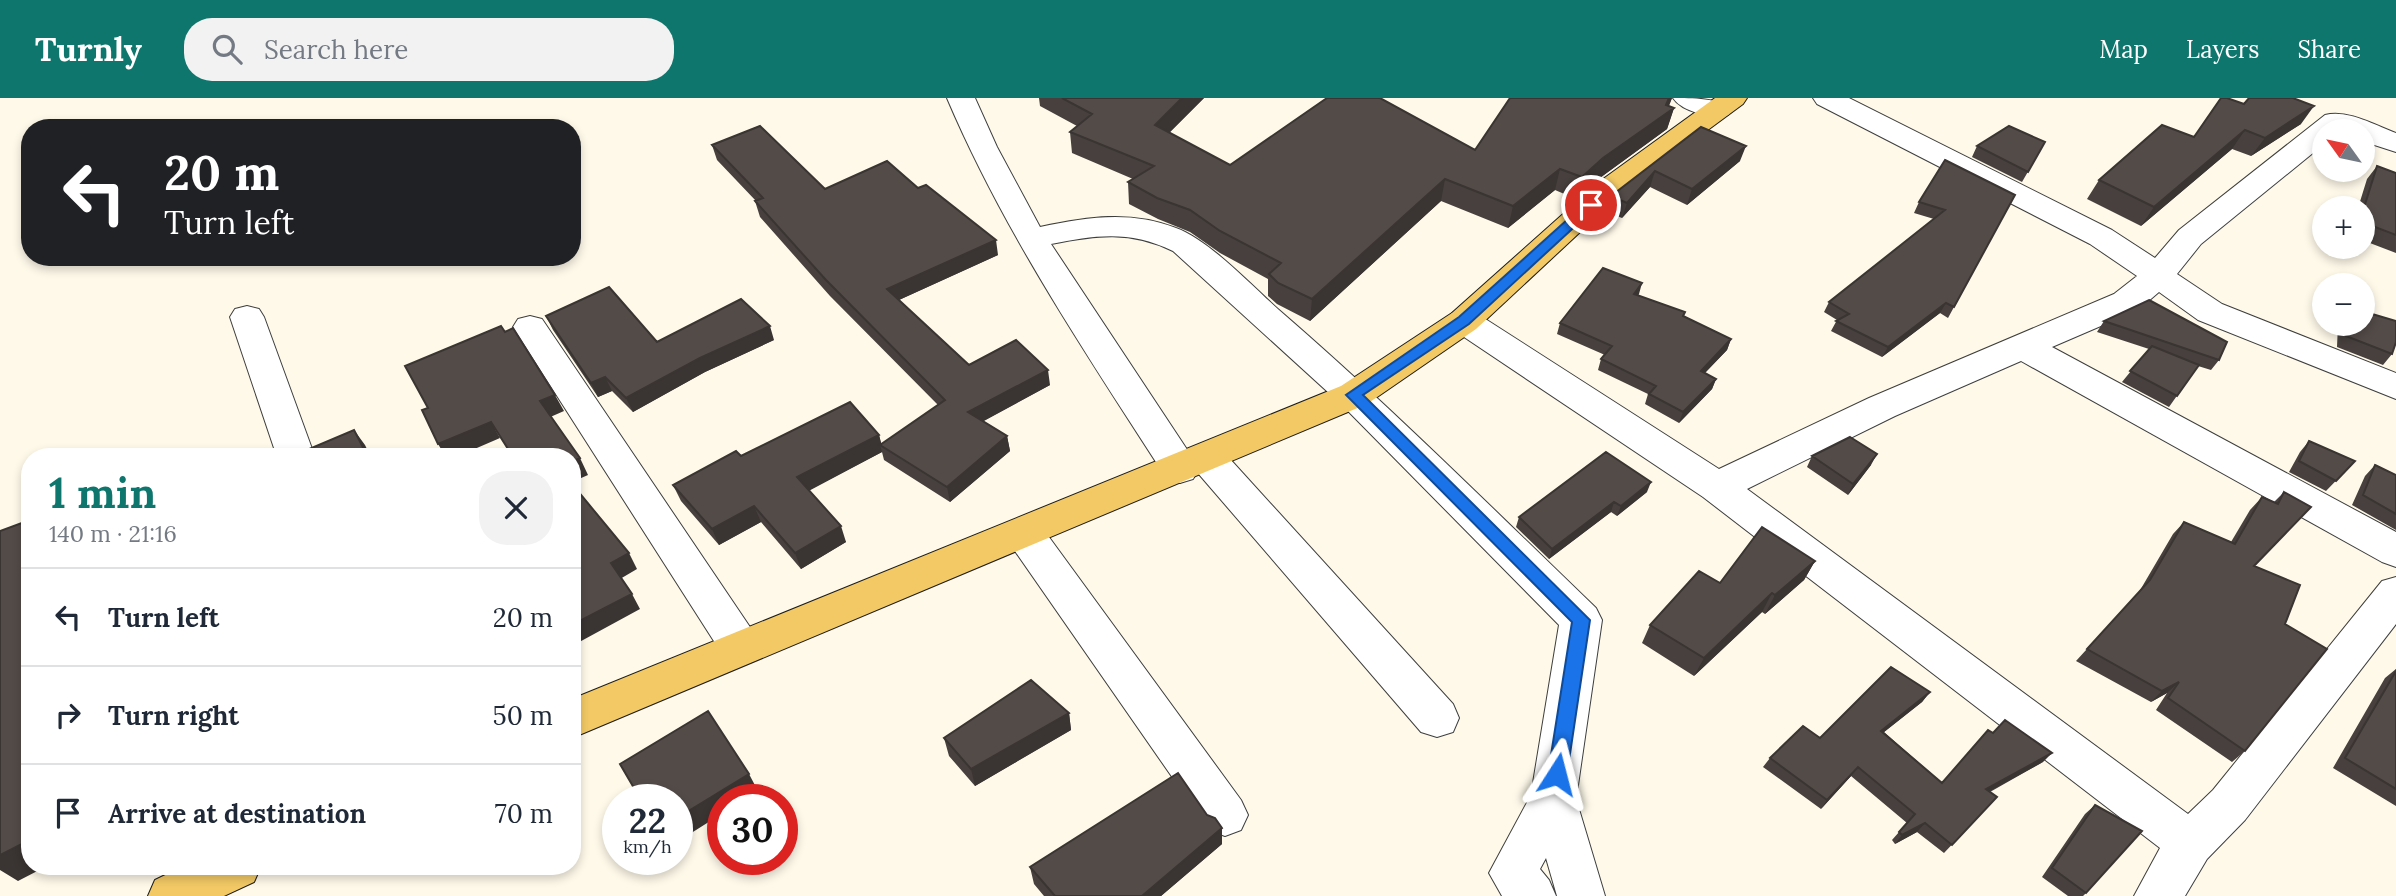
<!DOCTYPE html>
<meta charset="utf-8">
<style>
:root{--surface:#fff;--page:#f2f2f3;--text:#1f2937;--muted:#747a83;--line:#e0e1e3;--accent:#0f766e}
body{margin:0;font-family:Lora,serif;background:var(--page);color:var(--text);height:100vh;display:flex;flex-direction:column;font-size:26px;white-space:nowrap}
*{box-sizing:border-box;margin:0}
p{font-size:23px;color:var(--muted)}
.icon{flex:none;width:38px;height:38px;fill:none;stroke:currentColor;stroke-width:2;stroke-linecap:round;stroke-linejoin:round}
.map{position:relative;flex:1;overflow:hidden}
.drawer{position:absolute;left:21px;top:350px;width:560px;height:427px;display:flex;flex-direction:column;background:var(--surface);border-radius:28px;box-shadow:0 4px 10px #0003}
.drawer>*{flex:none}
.banner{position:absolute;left:21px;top:21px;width:560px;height:147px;border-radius:28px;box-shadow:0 4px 10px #0003;background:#202124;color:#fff;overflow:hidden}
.needle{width:46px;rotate:303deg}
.tools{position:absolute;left:2312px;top:21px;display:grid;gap:14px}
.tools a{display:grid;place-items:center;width:63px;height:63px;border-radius:50%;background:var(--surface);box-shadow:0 4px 10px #0003;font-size:35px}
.speed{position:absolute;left:602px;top:686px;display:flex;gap:14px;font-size:35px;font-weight:700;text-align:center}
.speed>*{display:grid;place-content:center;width:91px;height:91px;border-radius:50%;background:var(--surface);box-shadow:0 4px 10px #0003;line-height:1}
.speed small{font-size:18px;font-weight:400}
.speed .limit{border:10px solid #d22;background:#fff;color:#111}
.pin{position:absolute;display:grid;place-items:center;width:60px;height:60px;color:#fff;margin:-30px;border:4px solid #fff;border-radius:50%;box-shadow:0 2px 7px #0007}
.me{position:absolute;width:77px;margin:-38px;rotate:9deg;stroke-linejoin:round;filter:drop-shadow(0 0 5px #0008)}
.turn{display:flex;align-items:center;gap:24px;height:147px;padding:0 28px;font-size:32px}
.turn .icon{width:91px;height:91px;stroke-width:2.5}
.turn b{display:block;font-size:49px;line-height:60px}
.round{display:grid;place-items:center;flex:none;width:74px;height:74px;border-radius:28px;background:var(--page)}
.overview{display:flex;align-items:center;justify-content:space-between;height:119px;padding:0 28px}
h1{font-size:42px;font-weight:700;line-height:52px;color:var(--accent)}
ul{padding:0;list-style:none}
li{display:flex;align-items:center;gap:21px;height:98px;padding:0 28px;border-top:2px solid var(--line)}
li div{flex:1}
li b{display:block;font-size:26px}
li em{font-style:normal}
header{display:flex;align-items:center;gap:42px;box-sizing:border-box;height:98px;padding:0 35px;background:var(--accent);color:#fff}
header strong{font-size:33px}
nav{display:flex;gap:38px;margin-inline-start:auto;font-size:24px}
.search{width:490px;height:63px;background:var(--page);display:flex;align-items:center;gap:18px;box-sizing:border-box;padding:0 24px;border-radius:28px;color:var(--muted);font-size:26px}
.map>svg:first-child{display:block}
</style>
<header>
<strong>Turnly</strong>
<div class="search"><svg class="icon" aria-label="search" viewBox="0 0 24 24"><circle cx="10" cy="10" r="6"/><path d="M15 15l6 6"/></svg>Search here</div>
<nav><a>Map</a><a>Layers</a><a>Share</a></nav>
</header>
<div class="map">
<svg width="2396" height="798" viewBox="0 0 2396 798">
<rect width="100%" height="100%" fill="#fef9e9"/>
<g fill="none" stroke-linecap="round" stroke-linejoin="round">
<g stroke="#3e3e3e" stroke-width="2">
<path id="minor" d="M947,0H975L997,49L1040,129C1086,119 1131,112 1176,130C1209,142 1251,187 1279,212C1389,307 1491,409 1596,510L1602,522L1576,701L1605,798H1557L1546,760L1540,771L1549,782L1556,798H1502L1489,775L1531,697L1559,527L1341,306L1173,153C1130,132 1096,137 1051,146L1190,356L1194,350L1207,346L1220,350L1453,606L1459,620L1453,634L1437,639L1421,634L1197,374L1193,381L1180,385L1167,381C1087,257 1005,136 947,0Z
M1673,0C1691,0 1721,0 1732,11L1728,17C1713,21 1682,14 1673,0Z
M1813,0H1849L2112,132L2155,160L2179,132L2325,17C2347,11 2375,27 2396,35V54L2362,43V33H2324V46L2201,146L2177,176L2222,206L2396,275V301L2198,222L2159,194L2138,212L2052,249L2396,434V469L2382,464L2021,263L1895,318L1747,391L2188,716L2213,692L2382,483L2396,479V526L2245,722L2207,761L2185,798H2134L2160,750L1703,399L1452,231L1447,223L1452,215L1464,212L1476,215L1719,371L1869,300L2114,196L2137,178L2090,146L1817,6Z
M247,208L259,211L264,219L315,359H277L230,219L235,211Z
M530,218L542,221L756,538L762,550L756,562L741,568L726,562L513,229L518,221Z
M1024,420L1038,424L1241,702L1248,717L1241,732L1225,738L1209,732L1010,446L1004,435L1010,424Z"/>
</g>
<g stroke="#1c1c1c" stroke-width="2">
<path id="major" d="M1715,0H1747L1743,6L1621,96L1476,231L1367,306L572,640V601L1341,288L1452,215L1599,84Z
M184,768H261L254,784L224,798H148L155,782Z"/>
</g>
<use href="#minor" fill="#fff" fill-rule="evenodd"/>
<use href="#major" fill="#f2c965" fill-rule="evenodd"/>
</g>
<path fill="#47403e" d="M1039,0H1204L1169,35L1230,67L1475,52L1510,0H1672L1669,8L1674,10L1667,31L1597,82L1576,101L1555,92L1508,130L1441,103L1310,223L1277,206L1268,198V181L1220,155L1190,134L1158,121L1129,106L1128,84L1133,81L1072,55L1070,34L1077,28L1040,8Z
M2221,0L2301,26L2251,58L2232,51L2141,128L2087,101L2099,82L2194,39Z
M1701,29L1740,63L1687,107L1650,89L1622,120L1606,114L1611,98Z
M2045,44L2022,84L1972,59L1977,48Z
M712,47L825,91L998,157L899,202L969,267L1050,287L983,323L1007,338L1010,353L950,404L884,362L882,354L809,392L846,444L801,471L761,424L719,447L681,403L673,387L741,358L879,337L881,346L938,307L830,198L760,119L755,103H756L717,62Z
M2377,68L2396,75V155L2362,142V110H2358L2367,81Z
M2015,97L1948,220L1940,215L1882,259L1831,233L1837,222L1824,214L1829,204L1934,121L1914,115L1919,104Z
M1639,196L1638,197L1684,218L1731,241L1727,252L1705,275L1716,281L1712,291L1679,325L1645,306L1648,296L1598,272L1601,261L1605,257L1557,236L1560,225Z
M546,218L657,244L774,242L705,274L633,314L612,293L598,299L553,232Z
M2104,223L2219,262L2211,272L2198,268L2169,309L2122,284L2149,251L2097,234Z
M2338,226H2362L2392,256L2383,267L2337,249Z
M2309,343L2355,363L2326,393L2289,374L2300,354Z
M1812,358L1871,367L1848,397L1807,369Z
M2375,367L2396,377V432L2352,407L2365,378Z
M1647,394L1617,418L1611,414L1549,461L1516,429L1519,419Z
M2284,394L2254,468L2285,526L2245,653L2232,664L2156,612L2167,595L2151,604L2076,563L2139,494L2173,436L2184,424L2231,444L2250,412L2262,399L2274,404Z
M1815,463L1804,482L1765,516L1762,514L1694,578L1642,545L1650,527L1720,485Z
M2396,571V708L2333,670L2385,580Z
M1930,594L1922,604L1884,634L1942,685L2043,664L1990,694L1997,699L1944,755L1917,734L1895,746L1892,742L1907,725L1851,678L1821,711L1763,669L1770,660Z
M1069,615L1071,632L975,688L949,658L944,640Z
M2095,707L2086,795L2083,798H2068L2042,779L2085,716Z
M1207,717L1222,730V746L1161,798H1044L1034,786L1030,769Z"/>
<path fill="#3a3432" d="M1182,0H1204L1155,49V27Z
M1669,0H1672L1665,16L1674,10L1667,31L1597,82L1576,101L1582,79L1666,7Z
M2314,8L2301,26L2251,58L2265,40Z
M2245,32L2232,51L2141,128L2154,109Z
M1746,48L1740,63L1687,107L1692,91Z
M1560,71L1555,92L1508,130L1513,108Z
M1655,73L1650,89L1622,120L1627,105Z
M1445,81L1441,103L1310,223L1312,201Z
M996,142L998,157L890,206L887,191Z
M1642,185L1639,196L1631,207L1634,196Z
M1946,205L1940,215L1882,259L1888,249Z
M770,228L774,242L705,274L633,314L626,300L700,260Z
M1731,241L1727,252L1697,283L1701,273Z
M1048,272L1050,287L971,330L968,314Z
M605,279L612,293L598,299L591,285Z
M1716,281L1712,291L1679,325L1683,314Z
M555,297L564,313L548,320L540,303Z
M491,324L500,340L456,359H446L438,346Z
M354,332L365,347L371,359H368Z
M879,337L882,348L880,347L882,354L803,396L797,379Z
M1007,338L1010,353L950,404L947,389Z
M1877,356L1871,367L1848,397L1853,386Z
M580,360L588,377L572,384V364Z
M1651,384L1647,394L1617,418L1621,408Z
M1614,404L1611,414L1549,461L1552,451Z
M754,408L761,424L719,447L712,431Z
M841,428L846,444L801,471L795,455Z
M629,455L637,471L620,481L611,465Z
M1815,463L1804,482L1765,516L1775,497Z
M1772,495L1762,514L1694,578L1704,560Z
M632,496L640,511L572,548V527Z
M2179,584L2167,595L2151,604L2162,593Z
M1930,594L1922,604L1874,642L1881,633Z
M1069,615L1071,632L975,688L971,671Z
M2052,655L2043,664L1977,700L1986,691Z
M1858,669L1851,678L1821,711L1827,702Z
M749,676L758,693L744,702H723V715L677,744V720Z
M1925,725L1917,734L1895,746L1902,737Z
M1222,730V746L1161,798H1142Z
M30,742V768H47L18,783L0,772V754Z"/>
<path fill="#534b48" stroke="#3a3432" stroke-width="2" d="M1062,0H1182L1155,27L1230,67L1327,0H1380L1475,52L1510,0H1669L1666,7L1674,10L1603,60L1582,79L1560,71L1513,108L1445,81L1312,201L1278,185L1269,176L1281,165L1220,133L1190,112L1157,100L1128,84L1154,68L1070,34L1092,16Z
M2221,0H2227L2244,6L2249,0H2293L2314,8L2265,40L2245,32L2154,109L2099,82L2162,27L2194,39Z
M760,28L825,91L887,63L918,90L926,87L996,142L887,191L969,267L1016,242L1048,272L968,314L1007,338L947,389L880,347L945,302L826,182L755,103L763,100L712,47Z
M2009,28L2045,44L2028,74L1977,48Z
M1701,29L1746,48L1692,91L1655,73L1627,105L1611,98Z
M1945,62L2015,97L1954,209L1946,205L1888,249L1836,223L1849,216L1829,204L1945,112L1919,104Z
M2377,68L2396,75V137L2362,124V116Z
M1603,170L1642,185L1634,196L1685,214L1683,218L1731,241L1701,273L1716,281L1683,314L1649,296L1656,288L1601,261L1612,248L1560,225Z
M609,189L657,244L741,201L770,228L700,260L626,300L605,279L591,285L546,218Z
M2149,202L2227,244L2219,262L2104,223Z
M2362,213L2396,223V244L2392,256L2346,238L2347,226H2362Z
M501,228L505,234L513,230L555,297L540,303L580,360L572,364V359H513L491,324L438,346L422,312L428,310L405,268Z
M2152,248L2199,267L2177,298L2130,273Z
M850,304L879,337L797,379L841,428L795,455L754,408L712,431L673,387L736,353L741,358Z
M354,332L368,359H304L302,354Z
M1850,339L1877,356L1853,386L1812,358Z
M2309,343L2355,363L2336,383L2299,363Z
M1606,354L1651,384L1621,408L1614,404L1552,451L1519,419Z
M2375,367L2396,377V416L2363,397Z
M572,386L629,455L611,465L632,496L572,527Z
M2284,394L2311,409L2254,468L2300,487L2285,526L2327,551L2245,653L2168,600L2179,584L2162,593L2087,551L2150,482L2184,424L2235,446L2262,399L2278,406Z
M30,422V742L0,757V433Z
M1762,429L1815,463L1775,497L1772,495L1704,560L1650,527L1699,473L1720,485Z
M1891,569L1930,594L1881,633L1942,685L1988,632L1993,635L2005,622L2052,655L1986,691L1997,699L1952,747L1925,725L1902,737L1899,734L1915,716L1858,669L1827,702L1770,660L1803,628L1820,640Z
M2396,573V691L2345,660Z
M1031,582L1069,615L971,671L944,640Z
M708,613L749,676L677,720V702H641L620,666Z
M1178,675L1207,717L1215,720L1222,730L1142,798H1055L1030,769Z
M2095,707L2142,733L2086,795L2052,770Z"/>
<path fill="#1a73e8" stroke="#114b97" stroke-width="2" d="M1591,103L1596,104V109L1469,226L1363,297L1590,522L1567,676L1564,682L1557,684L1550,682L1548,676L1572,524L1346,297L1459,219L1587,104Z"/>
</svg>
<div class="tools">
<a><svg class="needle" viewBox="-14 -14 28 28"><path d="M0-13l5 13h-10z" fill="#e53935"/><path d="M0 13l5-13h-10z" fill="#747a83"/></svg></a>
<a>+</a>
<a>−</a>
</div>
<div class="speed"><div>22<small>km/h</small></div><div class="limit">30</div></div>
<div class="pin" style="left:1591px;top:107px;background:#d93025"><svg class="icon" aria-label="arrive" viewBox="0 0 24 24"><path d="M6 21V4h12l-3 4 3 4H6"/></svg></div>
<svg class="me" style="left:1557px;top:676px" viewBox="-20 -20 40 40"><path d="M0-17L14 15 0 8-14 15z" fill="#1a73e8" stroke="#fff" stroke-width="4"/></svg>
<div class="banner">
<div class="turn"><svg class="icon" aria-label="left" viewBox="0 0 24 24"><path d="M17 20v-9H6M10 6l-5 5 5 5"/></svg><div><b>20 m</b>Turn left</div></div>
</div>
<section class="drawer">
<div class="overview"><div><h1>1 min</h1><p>140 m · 21:16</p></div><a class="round"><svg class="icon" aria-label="close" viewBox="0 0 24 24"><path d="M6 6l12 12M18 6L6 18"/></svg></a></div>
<ul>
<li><svg class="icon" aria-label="left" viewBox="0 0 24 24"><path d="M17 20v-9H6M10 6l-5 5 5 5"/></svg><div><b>Turn left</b></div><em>20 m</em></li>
<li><svg class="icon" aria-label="right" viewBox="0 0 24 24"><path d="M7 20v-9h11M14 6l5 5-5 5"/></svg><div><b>Turn right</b></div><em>50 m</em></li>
<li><svg class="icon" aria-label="arrive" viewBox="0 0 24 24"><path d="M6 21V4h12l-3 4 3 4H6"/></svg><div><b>Arrive at destination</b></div><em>70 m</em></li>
</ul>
</section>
</div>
